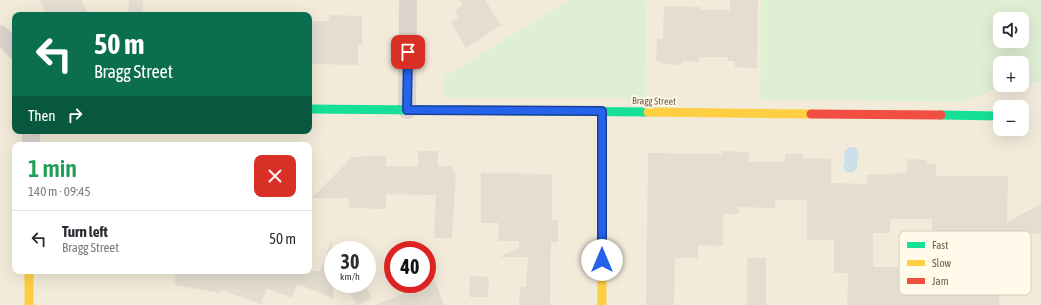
<!DOCTYPE html>
<meta charset="utf-8">
<style>
:root{--surface:#fff;--page:#f7f7f7;--text:#2b2b33;--muted:#7c7c81;--line:#e1e1e2}
body{margin:0;font-family:"Asap Condensed",sans-serif;background:var(--page);color:var(--text);height:100vh;display:flex;flex-direction:column;font-size:15px;white-space:nowrap}
*{box-sizing:border-box;margin:0}
p{font-size:13px;color:var(--muted)}
.icon{flex:none;width:22px;height:22px;fill:none;stroke:currentColor;stroke-width:2;stroke-linecap:round;stroke-linejoin:round}
.map{position:relative;flex:1;overflow:hidden}
.side{position:absolute;left:12px;top:142px;width:300px;height:132px;display:flex;flex-direction:column;background:var(--surface);border-radius:8px;box-shadow:0 4px 16px #0002}
.side>*{flex:none}
.guide{position:absolute;left:12px;top:12px;width:300px;height:122px;border-radius:8px;box-shadow:0 4px 16px #0002;background:#0b6e4f;color:#fff;overflow:hidden}
.controls{position:absolute;left:993px;top:12px;display:grid;gap:8px}
.controls a{display:grid;place-items:center;width:36px;height:36px;border-radius:8px;background:var(--surface);box-shadow:0 4px 16px #0002;font-size:20px}
.speed{position:absolute;left:324px;top:241px;display:flex;gap:8px;font-size:20px;font-weight:700;text-align:center}
.speed>*{display:grid;place-content:center;width:52px;height:52px;border-radius:50%;background:var(--surface);box-shadow:0 4px 16px #0002;line-height:1}
.speed small{font-size:10px;font-weight:400}
.speed .limit{border:6px solid #d22;background:#fff;color:#111}
.pin{position:absolute;display:grid;place-items:center;width:34px;height:34px;color:#fff;margin:-17px;border-radius:8px;box-shadow:0 2px 6px #0006}
.me{position:absolute;width:44px;margin:-22px;rotate:0deg;stroke-linejoin:round;filter:drop-shadow(0 0 3px #0008)}
.turn{display:flex;align-items:center;gap:14px;height:84px;padding:0 16px;font-size:18px}
.turn .icon{width:52px;height:52px;stroke-width:2.5}
.turn b{display:block;font-size:28px;line-height:34px}
.then{display:flex;align-items:center;height:38px;padding:0 16px;background:#0003;gap:8px;font-size:15px}
.round{display:grid;place-items:center;flex:none;width:42px;height:42px;border-radius:8px;background:var(--page)}
.summary{display:flex;align-items:center;justify-content:space-between;height:68px;padding:0 16px}
h1{font-size:24px;font-weight:600;line-height:30px;color:#1e9e55}
ul{padding:0;list-style:none}
li{display:flex;align-items:center;gap:12px;height:56px;padding:0 16px;border-top:1px solid var(--line)}
li div{flex:1}
li b{display:block;font-size:15px}
li em{font-style:normal}
.map>svg:first-child{display:block}
</style>
<div class="map">
<svg width="1041" height="305" viewBox="0 0 1041 305">
<rect width="100%" height="100%" fill="#f7f4ea"/>
<path fill="#f3ebda" fill-rule="evenodd" d="M0,0H569L444,77L645,98L647,0H761V99L989,93L1002,88L1035,84L1041,80V305H0ZM15,15H309V131H15ZM1000,107H1022V129H1000ZM15,145H309V271H15ZM333,250H367V284H333ZM393,250H427V284H393Z"/>
<path fill="#dfefd4" fill-rule="evenodd" d="M569,0H647L645,98H445L444,77Z
M761,0H1041V80C1029,87 1015,85 1002,88C986,92 973,99 957,102L760,99ZM1000,19H1022V41H1000ZM1000,63H1022V85H1000Z"/>
<path fill="#cbe0e8" d="M850,147H855L859,153L857,162V168L853,172H846L843,167C846,161 843,156 845,150Z"/>
<path fill="#e4ddd1" d="M39,0H81L89,15H47Z
M129,0H143V15H128Z
M459,0H485L501,25L466,48L451,23L459,17L455,10L463,5Z
M730,0H758L757,68L735,67V61H728V57H699V62L683,61V65L661,64V61H656L657,39H663L664,6L700,7V10H730Z
M329,15L362,16V45H358V65L309,64V21H330Z
M418,151H438V166H453V173H456L452,238H434L436,195L386,194V209L349,208V198H312L352,157H363V156H386V166H418Z
M722,151L749,152V162H785V154H803V158L831,159V183L867,184V175L907,173V159L927,160V164H936V176H1008L1007,222L1041,204V234L949,232V241H931L932,219H890V233H873V267H916V270L990,269V284H999V305H847L848,273H834V240H807V200H775V208L738,207L739,214H723V246L698,245V258H675L674,305H646L648,153L722,154Z
M481,173L552,174V220L558,221V242H551L550,305H519L520,287H526L528,257H499L519,248V241H498L499,223H481Z
M332,240L333,298L297,284L292,298L267,288L261,304L221,290V293L174,285L176,271H320Z
M747,258H766V305H747Z
M470,276L489,277L488,297H469Z
M435,281L444,305H378V304Z
M355,284H364L372,298L360,305H357L347,289Z"/>
<g fill="none" stroke-linecap="round" stroke-linejoin="round">
<path stroke="#dad4cd" stroke-width="18" d="M0,34L15,50
M407,110L408,0
M31,145V131"/>
<path stroke="#16e098" stroke-width="9" d="M309,109L648,112
M941,115L999,116"/>
<path stroke="#ffcf43" stroke-width="9" d="M602,111V305
M648,112L811,114
M29,271V305"/>
<path stroke="#f24e42" stroke-width="9" d="M811,114L941,115"/>
</g>
<g fill="none" stroke-linecap="round" stroke-linejoin="round">
<g stroke="#184099" stroke-width="10">
<path id="route" d="M408,52L407,110L602,111V260"/>
</g>
<use href="#route" stroke="#2563eb" stroke-width="7"/>
</g>
<g text-anchor="middle" dominant-baseline="central" stroke-width="3.5" stroke-linejoin="round" paint-order="stroke">
<g font-size="10" fill="#766049" stroke="#fffaea">
<text transform="translate(654 101) rotate(1)">Bragg Street</text>
</g>
</g>
<rect x="899" y="231" width="132" height="64" rx="6" fill="#fffaea" stroke="#d6ccba" stroke-width="1"/>
<rect x="907" y="242" width="18" height="6" fill="#16e098"/>
<rect x="907" y="260" width="18" height="6" fill="#ffcf43"/>
<rect x="907" y="278" width="18" height="6" fill="#f24e42"/>
<g font-size="11" fill="#766049">
<text x="932" y="249">Fast</text>
<text x="932" y="267">Slow</text>
<text x="932" y="285">Jam</text>
</g>
</svg>
<div class="controls">
<a><svg class="icon" aria-label="sound" viewBox="0 0 24 24"><path d="M4 9h4l5-4v14l-5-4H4zM17 9q2 3 0 6"/></svg></a>
<a>+</a>
<a>−</a>
</div>
<div class="speed"><div>30<small>km/h</small></div><div class="limit">40</div></div>
<div class="pin" style="left:408px;top:52px;background:#d93025"><svg class="icon" aria-label="arrive" viewBox="0 0 24 24"><path d="M6 21V4h12l-3 4 3 4H6"/></svg></div>
<svg class="me" style="left:602px;top:260px" viewBox="-20 -20 40 40"><circle r="19" fill="#fff"/><path d="M0-13L10 11 0 6-10 11z" fill="#2563eb"/></svg>
<div class="guide">
<div class="turn"><svg class="icon" aria-label="left" viewBox="0 0 24 24"><path d="M17 20v-9H6M10 6l-5 5 5 5"/></svg><div><b>50 m</b>Bragg Street</div></div>
<div class="then">Then<svg class="icon" aria-label="right" viewBox="0 0 24 24"><path d="M7 20v-9h11M14 6l5 5-5 5"/></svg></div>
</div>
<section class="side">
<div class="summary"><div><h1>1 min</h1><p>140 m · 09:45</p></div><a class="round" style="background:#d93025;color:#fff"><svg class="icon" aria-label="close" viewBox="0 0 24 24"><path d="M6 6l12 12M18 6L6 18"/></svg></a></div>
<ul>
<li><svg class="icon" aria-label="left" viewBox="0 0 24 24"><path d="M17 20v-9H6M10 6l-5 5 5 5"/></svg><div><b>Turn left</b><p>Bragg Street</p></div><em>50 m</em></li>
</ul>
</section>
</div>
